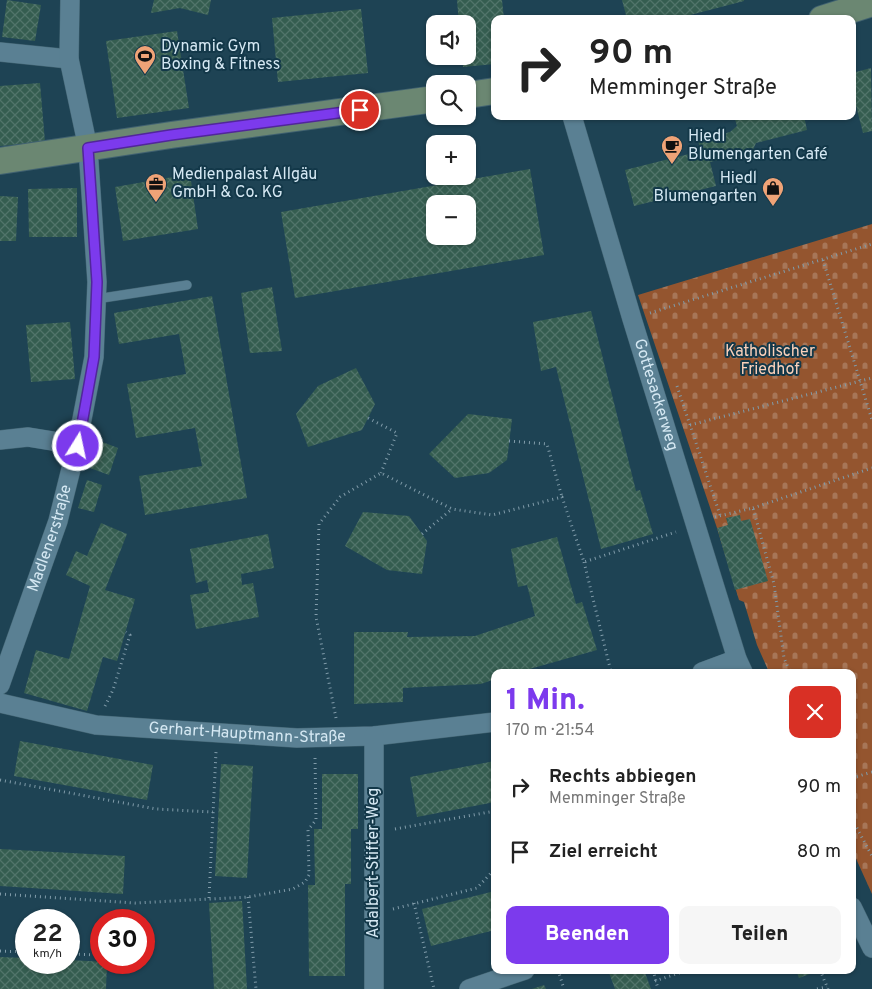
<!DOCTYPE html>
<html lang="de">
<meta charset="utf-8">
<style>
:root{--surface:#fff;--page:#f6f6f6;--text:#222;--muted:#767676;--accent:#7c3aed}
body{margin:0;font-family:Overpass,sans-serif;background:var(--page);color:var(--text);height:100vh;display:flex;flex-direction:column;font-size:19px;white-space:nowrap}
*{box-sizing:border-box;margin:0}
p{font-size:16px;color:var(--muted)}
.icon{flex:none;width:28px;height:28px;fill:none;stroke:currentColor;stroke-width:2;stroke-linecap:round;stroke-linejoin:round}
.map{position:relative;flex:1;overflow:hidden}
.side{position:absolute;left:491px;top:669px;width:365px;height:305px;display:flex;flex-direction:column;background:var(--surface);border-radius:10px;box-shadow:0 1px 4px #0004}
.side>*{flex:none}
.top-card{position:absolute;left:491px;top:15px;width:365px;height:105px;border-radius:10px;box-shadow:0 1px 4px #0004;background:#fff;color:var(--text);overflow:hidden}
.controls{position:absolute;left:426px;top:15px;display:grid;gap:10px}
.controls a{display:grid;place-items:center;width:50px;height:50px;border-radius:10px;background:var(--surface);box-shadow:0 1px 4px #0004;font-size:25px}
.speed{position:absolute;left:15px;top:909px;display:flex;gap:10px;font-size:25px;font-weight:700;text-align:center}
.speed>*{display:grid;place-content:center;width:65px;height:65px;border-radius:50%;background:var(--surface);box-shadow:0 1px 4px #0004;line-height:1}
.speed small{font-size:12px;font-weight:400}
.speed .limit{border:8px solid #d22;background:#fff;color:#111}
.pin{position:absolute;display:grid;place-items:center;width:42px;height:42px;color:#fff;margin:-21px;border:2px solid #fff;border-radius:50%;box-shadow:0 1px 5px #0007}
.me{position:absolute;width:55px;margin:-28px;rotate:10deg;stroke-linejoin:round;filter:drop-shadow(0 0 4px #0008)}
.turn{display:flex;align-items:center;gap:18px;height:105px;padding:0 15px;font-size:22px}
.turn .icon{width:65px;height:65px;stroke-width:2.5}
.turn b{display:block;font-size:35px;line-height:42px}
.round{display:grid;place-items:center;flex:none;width:52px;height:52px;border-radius:10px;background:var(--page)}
.overview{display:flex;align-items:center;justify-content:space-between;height:85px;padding:0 15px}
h1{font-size:30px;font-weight:800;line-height:38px;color:var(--accent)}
.button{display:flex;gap:10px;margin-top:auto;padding:10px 15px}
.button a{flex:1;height:58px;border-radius:10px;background:var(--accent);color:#fff;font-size:20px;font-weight:800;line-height:58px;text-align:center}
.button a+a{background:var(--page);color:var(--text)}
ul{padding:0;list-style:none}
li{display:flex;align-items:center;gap:15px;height:65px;padding:0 15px}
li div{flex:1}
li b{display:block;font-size:19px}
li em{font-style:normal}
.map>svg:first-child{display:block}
</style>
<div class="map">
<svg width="872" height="989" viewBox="0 0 872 989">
<defs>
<pattern id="cemetery-stones" width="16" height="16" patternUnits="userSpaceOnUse" patternTransform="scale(1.25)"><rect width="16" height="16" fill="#94552f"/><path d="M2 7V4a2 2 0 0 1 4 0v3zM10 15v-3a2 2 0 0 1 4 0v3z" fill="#a77658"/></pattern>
<pattern id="building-cross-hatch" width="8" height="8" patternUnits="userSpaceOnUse" patternTransform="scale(1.25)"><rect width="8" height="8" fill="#355d50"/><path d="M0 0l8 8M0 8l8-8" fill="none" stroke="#51746a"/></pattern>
</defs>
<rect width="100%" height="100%" fill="#1e4354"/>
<path fill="url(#cemetery-stones)" d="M872,224V894L853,852L852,672H769L757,645L744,602L739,600L717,528L638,295Z"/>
<path fill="url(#building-cross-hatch)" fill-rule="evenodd" d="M7,0L41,5L35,41L2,37Z
M154,0H211L208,15L180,8L151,13Z
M457,0H502L504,19H495V64L463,67L462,56H468V24H459Z
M622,0H744V1L675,19H627Z
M361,9L368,73L278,82L272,18Z
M177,31L189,108L117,118L106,41Z
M871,68L872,131L863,133L852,90V73Z
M40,83L45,142L0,146V86Z
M734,116H804L807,130L756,143L752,152L710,162L716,186L634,206L625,170L701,151L698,141L730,132L737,126Z
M530,169L544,255L295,298L281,212ZM435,204H468V236H435Z
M190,174L198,229L123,241L115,187Z
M77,188V237H29L28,189Z
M0,196L18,197L16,241H0Z
M272,287L282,351L250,353L241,293Z
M212,296L247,498L145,515L139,476L202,466L195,428L136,438L127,384L186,374L179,334L119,344L114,313Z
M591,311L636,491L640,490L653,534L601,549L556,367L541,371L533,322Z
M70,322L75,379L31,382L26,325Z
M356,368L375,404L362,430L308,447L296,414L318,386Z
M468,414L512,419L507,460L489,473L455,478L429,454Z
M100,441L118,448L109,475L90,468Z
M87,480L102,485L94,512L78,508Z
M363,512L409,516L427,541L422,574L387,570L345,546Z
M740,515L741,521L750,519L768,581L735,590L717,528L728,525L726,518Z
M101,523L127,534L105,590L135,599L117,661L103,657L87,711L24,693L36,650L69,659L90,586L66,575L76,551L87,556Z
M268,534L274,568L241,574L242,585L253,583L259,617L196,629L190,595L209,592L207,580L196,583L190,549Z
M557,537L576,604L582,602L597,650L519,672H495V679L481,684L403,688V702L354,704V632H408L407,637L475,636L535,616L527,585L518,587L511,549Z
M20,741L153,765L147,800L14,776Z
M495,761V802L417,817L410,777Z
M221,764L253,766L247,878L215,876Z
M322,774H358V829H351V884H345V976H309L308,885H315L314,829H322Z
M0,849L125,856L123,894L0,886Z
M495,891V930L431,946L422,909Z
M242,901L247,989H214L209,903Z
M0,957L26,958V962H69V960L107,962L106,989H0Z
M608,970H644L651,989H615Z
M796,970H814L815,972L799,978Z
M544,985L546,989H532Z"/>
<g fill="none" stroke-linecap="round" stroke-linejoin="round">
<g stroke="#416271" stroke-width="10">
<path id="lane" d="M96,299L187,285"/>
</g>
<g stroke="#416271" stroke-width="20">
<g id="street">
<path d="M0,52L69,59"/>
<path id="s1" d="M572,116L632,319L737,659L743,672"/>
<path d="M0,440L28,437L77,445"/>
<path d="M702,672L737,659"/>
<path id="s2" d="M0,685L58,521L77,445L94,357L97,282L88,148L69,59L70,0"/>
<path id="s3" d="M0,703L96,725L297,738L374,736L495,722"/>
<path d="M852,907L872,948"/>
<path d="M374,989V736"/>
<path d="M469,989L525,970"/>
</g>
</g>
<g stroke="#416271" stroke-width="28">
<path id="secondary" d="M822,19L872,3
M468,95L495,91
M0,161L171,135L435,99"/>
</g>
<path stroke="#819caa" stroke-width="3" stroke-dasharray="1 4" stroke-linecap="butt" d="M823,260L872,420
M650,313L872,244
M677,386L720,515
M368,418L397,433L381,473
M690,425L872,378
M509,441L547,444L562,497
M753,508L872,468
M715,517L753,508L774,584L784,658L790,672
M422,534L452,509
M584,562L611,672
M105,706L113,690L130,635L126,632
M336,718L316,617L319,524L340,497L381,473L452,509L492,515L562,497L584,562L676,532
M852,778L872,772
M0,780L156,809L213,812
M852,819L872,856
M395,829L495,811
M0,894L135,903L248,897L293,889L305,882L309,875L308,830L316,820L315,757
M248,897L256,989
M209,898L216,752
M414,903L434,989
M393,909L477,888L492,872H495
M0,951L26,952
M69,954L101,955
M558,970L564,989
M653,970L658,989
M820,970L828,989
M655,981L688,970
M817,989L827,987"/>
<use href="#lane" stroke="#5a8093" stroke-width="9"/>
<use href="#street" stroke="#5a8093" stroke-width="19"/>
<use href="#secondary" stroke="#6b8772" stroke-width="26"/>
</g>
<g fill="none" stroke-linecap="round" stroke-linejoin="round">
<g stroke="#51269a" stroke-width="12">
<path id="route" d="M78,446L94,357L97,282L88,148L171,135L360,110"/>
</g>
<use href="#route" stroke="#7c3aed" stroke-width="9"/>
</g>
<defs>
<g id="stadium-pin" transform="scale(1.125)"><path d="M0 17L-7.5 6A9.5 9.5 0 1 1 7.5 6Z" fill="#efa377" stroke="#133849"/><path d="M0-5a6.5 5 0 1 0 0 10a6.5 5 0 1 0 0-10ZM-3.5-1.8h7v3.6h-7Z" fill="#111"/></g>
<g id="cafe-pin" transform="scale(1.125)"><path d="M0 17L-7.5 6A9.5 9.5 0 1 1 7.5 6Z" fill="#efa377" stroke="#133849"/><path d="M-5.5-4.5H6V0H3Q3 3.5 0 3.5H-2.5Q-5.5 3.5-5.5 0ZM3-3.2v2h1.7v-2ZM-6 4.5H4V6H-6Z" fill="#111"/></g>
<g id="office-pin" transform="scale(1.125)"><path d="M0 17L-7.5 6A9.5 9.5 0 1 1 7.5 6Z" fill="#efa377" stroke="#133849"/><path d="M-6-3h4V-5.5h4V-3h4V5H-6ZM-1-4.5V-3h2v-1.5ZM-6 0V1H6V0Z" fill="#111"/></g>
<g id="shop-pin" transform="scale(1.125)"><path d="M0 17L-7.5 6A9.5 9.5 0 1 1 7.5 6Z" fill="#efa377" stroke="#133849"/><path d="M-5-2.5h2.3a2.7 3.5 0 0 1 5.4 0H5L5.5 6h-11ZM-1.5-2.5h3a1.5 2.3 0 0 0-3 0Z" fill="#111"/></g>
</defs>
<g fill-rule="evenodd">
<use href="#stadium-pin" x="145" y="56"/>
<use href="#cafe-pin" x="672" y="146"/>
<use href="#office-pin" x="156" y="184"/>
<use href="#shop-pin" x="773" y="188"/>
</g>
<g text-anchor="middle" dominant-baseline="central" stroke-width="4" stroke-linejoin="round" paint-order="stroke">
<g font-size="16" fill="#d5e8f3" stroke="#133849" text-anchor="start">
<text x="161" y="47">Dynamic Gym<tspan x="161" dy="18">Boxing &amp; Fitness</tspan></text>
<text x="688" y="137">Hiedl<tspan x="688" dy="18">Blumengarten Café</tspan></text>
<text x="172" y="175">Medienpalast Allgäu<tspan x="172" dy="18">GmbH &amp; Co. KG</tspan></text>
<text x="757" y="179" text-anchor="end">Hiedl<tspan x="757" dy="18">Blumengarten</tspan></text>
</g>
<g font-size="16" fill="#fbd1ba" stroke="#133849">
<text x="770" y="352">Katholischer<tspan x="770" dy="18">Friedhof</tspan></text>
</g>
<g font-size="16" fill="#d5e8f3" stroke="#133849">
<text stroke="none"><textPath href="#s1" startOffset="291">Gottesackerweg</textPath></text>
<text stroke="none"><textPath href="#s2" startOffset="155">Madlenerstraße</textPath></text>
<text stroke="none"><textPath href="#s3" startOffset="250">Gerhart-Hauptmann-Straße</textPath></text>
<text transform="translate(374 863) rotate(-90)">Adalbert-Stifter-Weg</text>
</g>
</g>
</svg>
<div class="controls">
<a><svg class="icon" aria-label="sound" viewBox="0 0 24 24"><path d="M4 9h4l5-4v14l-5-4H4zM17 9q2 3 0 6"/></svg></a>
<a><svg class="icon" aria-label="search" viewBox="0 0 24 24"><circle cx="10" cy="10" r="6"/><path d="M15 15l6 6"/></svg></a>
<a>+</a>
<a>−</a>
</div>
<div class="speed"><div>22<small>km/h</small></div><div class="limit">30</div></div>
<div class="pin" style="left:360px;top:110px;background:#d93025"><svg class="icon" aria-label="arrive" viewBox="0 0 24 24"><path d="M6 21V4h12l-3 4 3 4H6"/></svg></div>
<svg class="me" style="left:78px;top:446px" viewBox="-20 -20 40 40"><circle r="17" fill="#7c3aed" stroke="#fff" stroke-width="3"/><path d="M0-11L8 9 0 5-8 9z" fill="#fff"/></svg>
<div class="top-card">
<div class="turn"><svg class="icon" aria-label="right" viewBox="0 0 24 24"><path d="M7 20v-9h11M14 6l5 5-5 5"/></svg><div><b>90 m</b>Memminger Straße</div></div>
</div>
<section class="side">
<div class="overview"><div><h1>1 Min.</h1><p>170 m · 21:54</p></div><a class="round" style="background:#d93025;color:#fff"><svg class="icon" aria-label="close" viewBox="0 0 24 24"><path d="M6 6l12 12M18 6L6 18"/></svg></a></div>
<ul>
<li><svg class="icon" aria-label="right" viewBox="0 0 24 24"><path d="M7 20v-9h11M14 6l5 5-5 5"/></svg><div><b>Rechts abbiegen</b><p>Memminger Straße</p></div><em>90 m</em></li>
<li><svg class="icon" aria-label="arrive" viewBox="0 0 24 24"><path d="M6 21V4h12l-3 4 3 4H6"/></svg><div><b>Ziel erreicht</b></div><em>80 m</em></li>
</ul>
<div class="button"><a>Beenden</a><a>Teilen</a></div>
</section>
</div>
